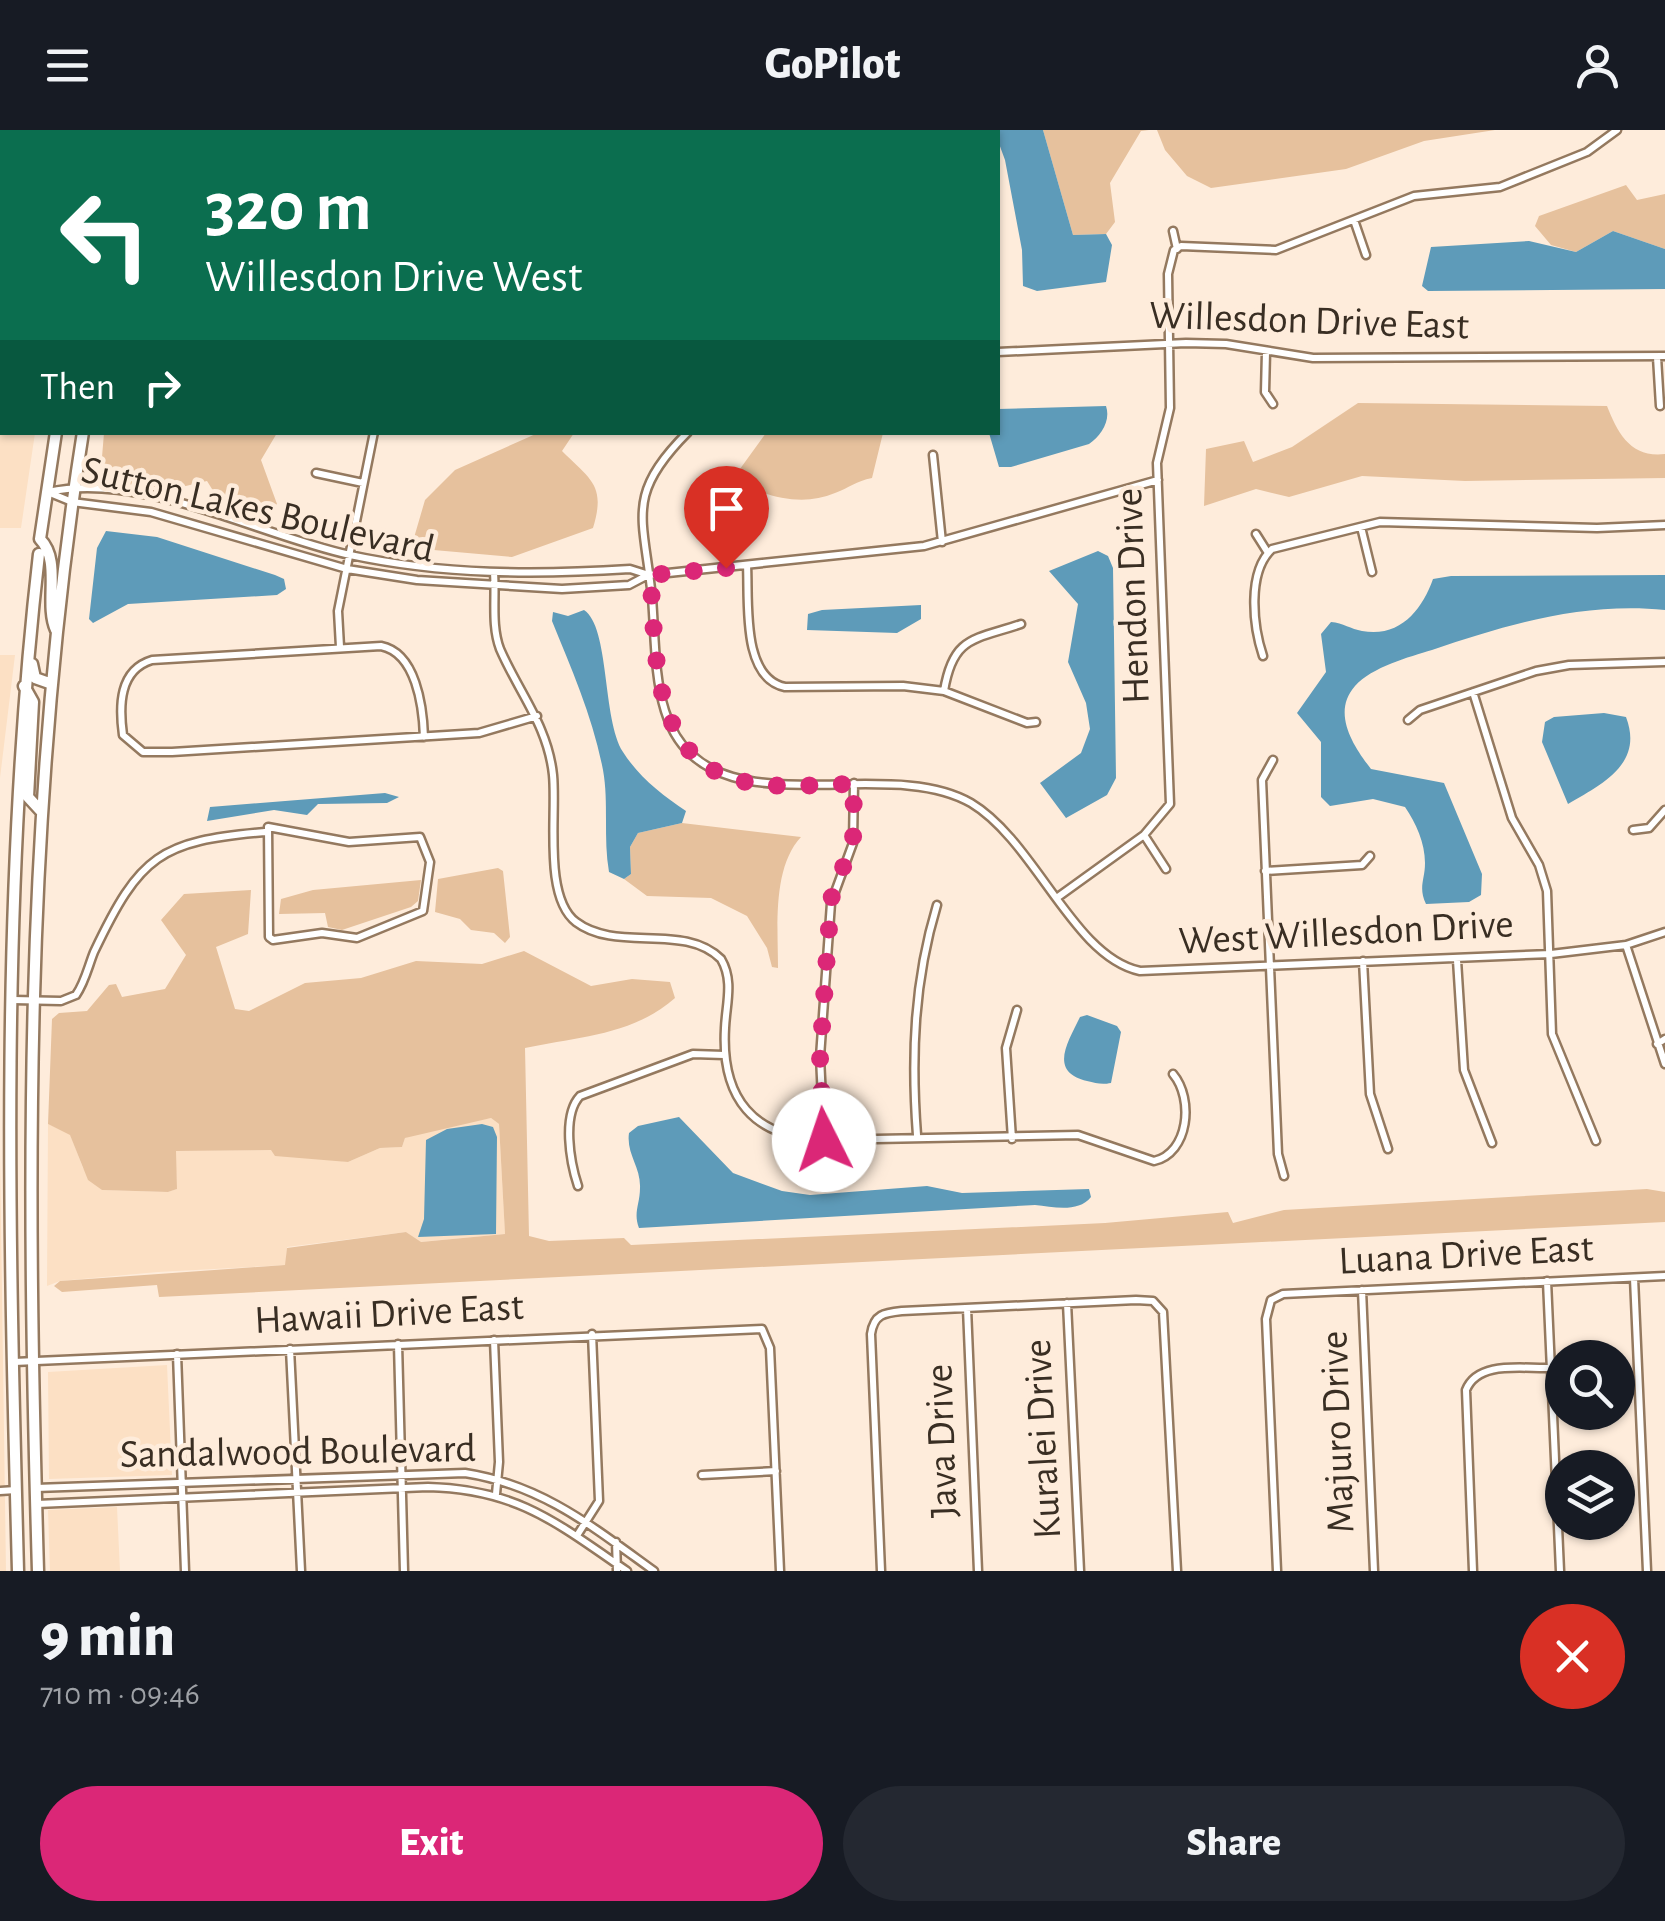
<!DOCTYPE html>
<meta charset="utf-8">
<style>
:root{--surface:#171b24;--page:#242831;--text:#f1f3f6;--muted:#9ea1a6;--accent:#db2777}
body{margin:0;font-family:"Alegreya Sans",sans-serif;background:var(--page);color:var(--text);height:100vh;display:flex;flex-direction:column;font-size:38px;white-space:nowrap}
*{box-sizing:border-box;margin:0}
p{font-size:32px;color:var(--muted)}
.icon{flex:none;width:55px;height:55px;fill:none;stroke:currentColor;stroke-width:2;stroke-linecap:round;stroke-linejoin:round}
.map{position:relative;height:1441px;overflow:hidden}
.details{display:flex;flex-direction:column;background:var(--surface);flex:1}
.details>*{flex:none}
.banner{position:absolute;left:0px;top:0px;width:1000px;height:305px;box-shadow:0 2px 8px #0004;background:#0b6e4f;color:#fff;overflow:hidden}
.fabs{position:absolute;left:1545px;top:1210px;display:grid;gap:20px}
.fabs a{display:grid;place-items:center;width:90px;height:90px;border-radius:50%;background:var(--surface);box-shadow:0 2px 8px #0004;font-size:50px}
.pin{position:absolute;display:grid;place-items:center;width:85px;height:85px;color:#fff;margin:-102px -42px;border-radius:50% 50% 50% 0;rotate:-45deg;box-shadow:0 0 10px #0007}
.pin .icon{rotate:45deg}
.me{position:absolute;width:110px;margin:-55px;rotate:356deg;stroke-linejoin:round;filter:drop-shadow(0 0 8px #0008)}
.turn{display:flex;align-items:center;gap:35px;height:210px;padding:0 40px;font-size:45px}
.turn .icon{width:130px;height:130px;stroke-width:2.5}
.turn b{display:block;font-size:70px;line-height:85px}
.then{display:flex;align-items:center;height:95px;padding:0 40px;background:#0003;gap:20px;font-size:38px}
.round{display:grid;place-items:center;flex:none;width:105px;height:105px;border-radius:52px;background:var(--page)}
.summary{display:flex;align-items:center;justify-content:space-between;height:170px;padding:0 40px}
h1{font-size:60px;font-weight:800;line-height:75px}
.primary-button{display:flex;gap:20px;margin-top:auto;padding:20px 40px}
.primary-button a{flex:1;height:115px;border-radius:60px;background:var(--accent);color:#fff;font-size:40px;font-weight:800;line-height:115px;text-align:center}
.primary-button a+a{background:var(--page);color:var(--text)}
header{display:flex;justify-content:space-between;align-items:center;height:130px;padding:0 40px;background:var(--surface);font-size:45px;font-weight:800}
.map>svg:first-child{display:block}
</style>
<header><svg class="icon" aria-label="menu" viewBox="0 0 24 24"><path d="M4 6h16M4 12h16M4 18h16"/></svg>GoPilot<svg class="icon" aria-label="person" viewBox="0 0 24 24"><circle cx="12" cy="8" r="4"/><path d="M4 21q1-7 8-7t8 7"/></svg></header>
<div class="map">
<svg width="1665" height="1441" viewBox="0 0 1665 1441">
<rect width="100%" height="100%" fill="#feecdb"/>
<path fill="#fce0c4" d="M0,76L2,302L35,303L21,398H0Z
M0,525H15L0,648Z
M491,988L499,994L505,1104L420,1112L406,1102L287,1117L286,1135L158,1142L60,1151L47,1156L48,994L70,1004L83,1038L102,1060L168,1062L177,1059L175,1021L271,1020L348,1032L380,1018L402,1017L405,1008L424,1000Z
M0,1023L6,1441H0Z
M167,1235L172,1345L49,1349L48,1242Z
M117,1377L120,1441H50L48,1380Z"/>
<path fill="#e6c19d" d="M156,0H753L155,2Z
M1043,0H1149L1141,1L1110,53L1115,92L1106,104L1073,105Z
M1157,0H1495L1424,11L1346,39L1211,58L1187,46L1165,20Z
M1626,55L1637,70L1665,64V119L1613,101L1576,122L1551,115L1535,96L1539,86Z
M1358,273L1607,276C1618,304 1631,328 1665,324V348L1465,351L1362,346L1289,367L1256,359L1204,376L1206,319L1244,311L1253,332L1292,317Z
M104,303H277L261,330L277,374L268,383L217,367L207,351L173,359L100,351Z
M538,303H574L562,321C591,350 606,355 593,398L512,427L411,418L425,370L455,340Z
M766,303L767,302L883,303L872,348C856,351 849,358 835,363C800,378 763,365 732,350Z
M682,693L801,707C772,738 778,798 778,838L772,837L767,818L747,786L711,768L647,766L624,749L631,744L630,717L638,703Z
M498,738L503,741L510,807L505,813L494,803L471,800L460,789L435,782L438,749Z
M421,750L418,771L411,777L342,800L328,797L325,783L279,784L281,769L313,760Z
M251,760L248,804L216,817L235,879L249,881L305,853L361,848L416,831L482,834L524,821L591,856L632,849L670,852L675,868C634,905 577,907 525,918L529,1106L549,1111L624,1108L631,1115L1105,1093L1228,1082L1233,1093L1284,1080L1647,1059L1665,1062V1092L159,1167L157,1155L62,1162L54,1156L60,1151L285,1135L287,1118L406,1102L421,1112L505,1104L499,994L491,988L405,1008L402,1017L380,1018L348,1032L275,1026L271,1020L176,1021L177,1059L168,1062L102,1060L88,1050L70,1005L48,994L52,889L59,883L87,881L109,855L116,854L122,867L165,859L186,825L161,790L184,764Z"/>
<path fill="#5e9bb9" d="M994,0H1043L1073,105L1106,104L1112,115L1106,152L1037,161L1023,156L1022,120L1005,30Z
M1613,101L1665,119V159L1428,161L1422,156L1431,117L1529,111L1576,122Z
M1106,276C1111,291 1101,306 1089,314L1011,337H999L989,303L998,302V279Z
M106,401L157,407L275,445L284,449L286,459L277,465L128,474L93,493L89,489L97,418Z
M1098,421L1108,426L1113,438L1116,648L1107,665L1066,688L1040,653L1081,623L1090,599L1086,573L1068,532L1078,474L1049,441Z
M1665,445V480C1583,472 1509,494 1432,520C1409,527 1372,537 1355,556C1331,583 1354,617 1371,639L1444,653L1482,744L1481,765L1469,772L1426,774C1418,757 1425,750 1425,733C1425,713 1416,693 1405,677L1373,669L1330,676L1321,667V612L1297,583L1326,542L1321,504L1331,492C1343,493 1351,499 1362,501C1400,508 1422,480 1433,449L1451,446Z
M921,475V489L897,503L807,500L808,484L822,480Z
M584,480C610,497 602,589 623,622C639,647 662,665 686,681L682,693L638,703L630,717L631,744L624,749L609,742C603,708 609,673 603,640C593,588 572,540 552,491L553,482L568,486Z
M1604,583L1626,587C1644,634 1602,654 1568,674L1542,612L1545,592L1554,587Z
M385,663L399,667L387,673L318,674L307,685L274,680L207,691L210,677Z
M1087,885L1117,896L1121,902L1111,953C1101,955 1096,953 1087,951C1048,942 1068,912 1080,887Z
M679,987L733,1043L782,1061L810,1065L927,1056L962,1063L1089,1059L1091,1067C1078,1083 1054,1077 1035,1075L639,1098C633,1083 640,1074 640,1058C641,1037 626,1024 629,1003L638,996Z
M482,994L493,997L497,1007L496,1104L418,1107L424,1089L426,1010L447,999Z"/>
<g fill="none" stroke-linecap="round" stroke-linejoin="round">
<g stroke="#94795f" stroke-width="11">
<path id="minor" d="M1354,90L1366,125
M1173,101L1177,119
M998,222L1186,213L1226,214L1313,228L1665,226
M1266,222L1265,262L1273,274
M1657,227L1660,276
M688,302C624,366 644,387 652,468C655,504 654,546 665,581C704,707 882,621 971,673C1036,712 1073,827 1140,841L1551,824L1626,815L1665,802
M933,325L942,412
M316,343L363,353
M48,362C141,341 258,405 350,425C443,445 536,445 630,439L649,445L924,416L1158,350
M50,363L72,372L151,382L347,439L417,450L562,459L629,455L648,445
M1361,397L1372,442
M1256,404L1268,423
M747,435C749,471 741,548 785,557L903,556L944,561L1027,593L1036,592
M494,443C496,468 491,495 500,519C519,563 548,596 553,645C557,684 543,767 576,792C617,823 684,792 721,829C734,851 726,874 725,898C721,968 753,1008 824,1010L1078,1005L1154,1031C1189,1023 1194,969 1173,944
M340,517L338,481L374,302
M1263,526C1253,496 1247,442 1272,419L1380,392L1597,398L1665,395
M944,561C953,506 974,510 1021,494
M1473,562L1512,688L1539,735L1547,761L1552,904L1596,1011
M1408,590L1420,580L1536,541L1569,535L1665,532
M424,607C423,576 416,523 381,516L152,530C119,540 119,576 123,605L143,622H172L479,603L537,586
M1273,630L1262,650L1278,1024L1284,1046
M268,697L349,712L420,707L430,732L423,781L357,808L322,803L273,810L269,807Z
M1633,700L1649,698L1665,680
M1144,705L1166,739
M1265,741L1362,735L1370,726
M1058,767L1144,705L1170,674L1157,333L1170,278L1168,144L1174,120L1181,116L1276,120L1414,66L1500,57L1587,22L1617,0
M1626,815L1665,934
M1457,830L1464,940L1492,1013
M1363,831L1370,964L1388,1019
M13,870L61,871L76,865C85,852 88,837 94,822C140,725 160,711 265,702
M1657,914L1665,909
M917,1005C911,926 914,851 937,775
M1012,1009L1006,918L1017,880
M824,1010L820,927L831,773L853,713L854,653
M578,1056C570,1032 562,985 580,966L693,924L724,925
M1634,1148L1647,1441
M1547,1151L1560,1441
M1362,1160L1374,1441
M1067,1173L1080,1441
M967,1178L978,1441
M494,1210L499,1332L496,1364
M398,1214L404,1441
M290,1219L301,1441
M177,1224L185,1441
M14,1232L762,1199L770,1218L780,1441
M702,1345L776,1341
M36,1358L465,1343C542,1355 593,1397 654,1441
M0,1361L16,1360
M37,1374L428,1357C517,1359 557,1393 627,1441
M578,1404L599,1371L592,1204
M616,1412L617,1441
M881,1441L871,1204C874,1184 884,1183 902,1181L1136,1170L1153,1171L1163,1182L1177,1441
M1277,1441L1266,1189L1271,1170L1283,1164L1665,1146
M1473,1441L1466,1260C1478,1230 1523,1239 1550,1238"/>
</g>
<g stroke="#94795f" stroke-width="15">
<path id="trunk" d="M115,2L116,0
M143,2V0
M56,302L40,409C62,431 44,473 56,500
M32,534L35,548L52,554
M24,556L33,572L28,667L40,680
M18,1441C9,1103 0,760 39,424
M38,1441C27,1060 23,680 83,302"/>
</g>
<use href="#minor" stroke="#fff" stroke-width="6"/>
<use href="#trunk" stroke="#fff" stroke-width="10"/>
</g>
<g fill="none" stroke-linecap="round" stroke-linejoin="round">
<path stroke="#db2777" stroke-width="18" stroke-dasharray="0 32.4" d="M726,438L650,445C657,518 648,626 738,650C774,660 817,654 854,654L853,713L832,764L828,810L820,927L824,1010"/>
</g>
<g text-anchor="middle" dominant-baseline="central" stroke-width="9" stroke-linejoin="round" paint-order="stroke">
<g font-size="40" fill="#392e23" stroke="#feecdb">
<text transform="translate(1309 191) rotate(2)">Willesdon Drive East</text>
<text transform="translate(258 380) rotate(13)">Sutton Lakes Boulevard</text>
<text transform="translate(1133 466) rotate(-92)">Hendon Drive</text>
<text transform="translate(1346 803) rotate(-3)">West Willesdon Drive</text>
<text transform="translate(1466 1125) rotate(-3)">Luana Drive East</text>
<text transform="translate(389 1184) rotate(-3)">Hawaii Drive East</text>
<text transform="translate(1338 1302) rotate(-92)">Majuro Drive</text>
<text transform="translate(1043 1309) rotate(-93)">Kuralei Drive</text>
<text transform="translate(942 1311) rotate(-92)">Java Drive</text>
<text transform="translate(298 1322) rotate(-1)">Sandalwood Boulevard</text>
</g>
</g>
</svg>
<div class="fabs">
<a><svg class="icon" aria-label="search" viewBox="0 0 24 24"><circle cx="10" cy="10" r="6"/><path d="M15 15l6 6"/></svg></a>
<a><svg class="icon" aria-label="layers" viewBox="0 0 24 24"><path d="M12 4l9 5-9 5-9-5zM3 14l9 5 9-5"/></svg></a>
</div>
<div class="pin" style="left:726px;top:438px;background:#d93025"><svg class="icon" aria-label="arrive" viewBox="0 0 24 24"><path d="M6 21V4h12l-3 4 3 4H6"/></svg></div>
<svg class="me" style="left:824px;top:1010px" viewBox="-20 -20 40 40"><circle r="19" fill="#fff"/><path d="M0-13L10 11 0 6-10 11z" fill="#db2777"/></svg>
<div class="banner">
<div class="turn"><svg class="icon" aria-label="left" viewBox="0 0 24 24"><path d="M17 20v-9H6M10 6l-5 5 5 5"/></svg><div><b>320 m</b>Willesdon Drive West</div></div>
<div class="then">Then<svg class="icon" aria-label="right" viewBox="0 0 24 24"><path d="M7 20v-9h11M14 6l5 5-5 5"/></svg></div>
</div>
</div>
<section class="details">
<div class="summary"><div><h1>9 min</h1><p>710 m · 09:46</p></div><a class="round" style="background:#d93025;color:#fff"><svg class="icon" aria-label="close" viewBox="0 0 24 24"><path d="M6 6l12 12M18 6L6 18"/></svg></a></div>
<div class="primary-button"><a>Exit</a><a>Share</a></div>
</section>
